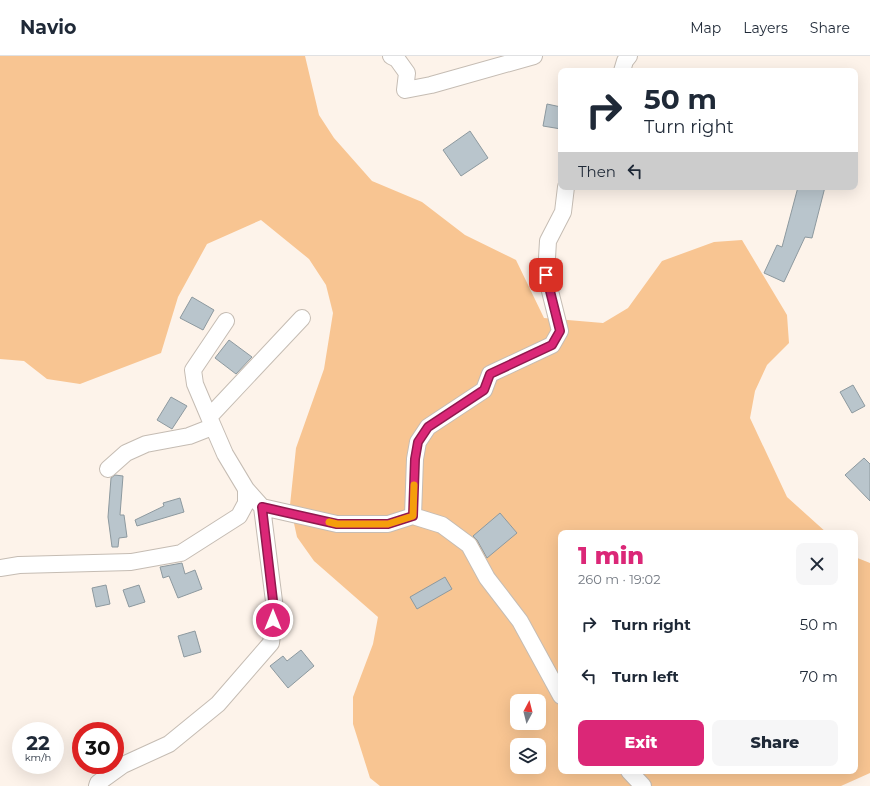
<!DOCTYPE html>
<meta charset="utf-8">
<style>
:root{--surface:#fff;--page:#f6f6f7;--text:#1f2937;--muted:#747a83;--line:#e0e1e3;--accent:#db2777}
body{margin:0;font-family:Montserrat,sans-serif;background:var(--page);color:var(--text);height:100vh;display:flex;flex-direction:column;font-size:15px;white-space:nowrap}
*{box-sizing:border-box;margin:0}
p{font-size:13px;color:var(--muted)}
.icon{flex:none;width:22px;height:22px;fill:none;stroke:currentColor;stroke-width:2;stroke-linecap:round;stroke-linejoin:round}
.map{position:relative;flex:1;overflow:hidden}
.panel{position:absolute;left:558px;top:474px;width:300px;height:244px;display:flex;flex-direction:column;background:var(--surface);border-radius:8px;box-shadow:0 4px 16px #0002}
.panel>*{flex:none}
.top-card{position:absolute;left:558px;top:12px;width:300px;height:122px;border-radius:8px;box-shadow:0 4px 16px #0002;background:#fff;color:var(--text);overflow:hidden}
.needle{width:26px;rotate:7deg}
.buttons{position:absolute;left:510px;top:638px;display:grid;gap:8px}
.buttons a{display:grid;place-items:center;width:36px;height:36px;border-radius:8px;background:var(--surface);box-shadow:0 4px 16px #0002;font-size:20px}
.speed{position:absolute;left:12px;top:666px;display:flex;gap:8px;font-size:20px;font-weight:700;text-align:center}
.speed>*{display:grid;place-content:center;width:52px;height:52px;border-radius:50%;background:var(--surface);box-shadow:0 4px 16px #0002;line-height:1}
.speed small{font-size:10px;font-weight:400}
.speed .limit{border:6px solid #d22;background:#fff;color:#111}
.pin{position:absolute;display:grid;place-items:center;width:34px;height:34px;color:#fff;margin:-17px;border-radius:8px;box-shadow:0 2px 6px #0006}
.me{position:absolute;width:44px;margin:-22px;rotate:0deg;stroke-linejoin:round;filter:drop-shadow(0 0 3px #0008)}
.turn{display:flex;align-items:center;gap:14px;height:84px;padding:0 20px;font-size:18px}
.turn .icon{width:52px;height:52px;stroke-width:2.5}
.turn b{display:block;font-size:28px;line-height:34px}
.then{display:flex;align-items:center;height:38px;padding:0 20px;background:#0003;gap:8px;font-size:15px}
.round{display:grid;place-items:center;flex:none;width:42px;height:42px;border-radius:8px;background:var(--page)}
.head{display:flex;align-items:center;justify-content:space-between;height:68px;padding:0 20px}
h1{font-size:24px;font-weight:800;line-height:30px;color:var(--accent)}
.primary-button{display:flex;gap:8px;margin-top:auto;padding:8px 20px}
.primary-button a{flex:1;height:46px;border-radius:8px;background:var(--accent);color:#fff;font-size:16px;font-weight:800;line-height:46px;text-align:center}
.primary-button a+a{background:var(--page);color:var(--text)}
ul{padding:0;list-style:none}
li{display:flex;align-items:center;gap:12px;height:52px;padding:0 20px}
li div{flex:1}
li b{display:block;font-size:15px}
li em{font-style:normal}
header{display:flex;align-items:center;gap:24px;box-sizing:border-box;height:56px;padding:0 20px;background:var(--surface);border-bottom:1px solid var(--line)}
header strong{font-size:19px}
nav{display:flex;gap:22px;margin-inline-start:auto;font-size:14px}
.map>svg:first-child{display:block}
</style>
<header>
<strong>Navio</strong>
<nav><a>Map</a><a>Layers</a><a>Share</a></nav>
</header>
<div class="map">
<svg width="870" height="730" viewBox="0 0 870 730">
<rect width="100%" height="100%" fill="#fdf3ea"/>
<path fill="#f8c592" fill-rule="evenodd" d="M0,0H305L319,59L334,82L372,125L422,146L465,179L516,204L544,262L603,267L628,252L662,205L714,186L742,184L787,259L789,287L767,309L755,335L750,362L787,441L827,477H561V715H855V501L870,507V717L841,730H380L370,722L353,668V641L373,588L378,561L314,505L297,481L290,449L296,392L324,313L333,257L326,229L309,203L261,164L207,188L178,241L161,297L80,328L47,323L24,305L0,303ZM517,645H539V667H517ZM517,689H539V711H517Z"/>
<path fill="#b9c5cc" stroke="#8d999f" d="M547,48L561,51V73L543,70Z
M470,75L488,102L461,120L443,94Z
M798,131H825L812,182L805,181L784,226L764,217L777,189L782,191Z
M192,241L214,254L203,274L180,262Z
M229,284L252,301L236,318L215,302Z
M853,329L865,350L852,357L840,336Z
M171,341L187,350L172,373L157,364Z
M864,402L870,408V445L845,419Z
M115,419L123,420L120,459H124L127,481L119,482L118,491H112L108,461L111,422Z
M180,442L184,456L137,470L135,464L164,450L163,447Z
M500,457L517,477L487,502L477,484L473,480Z
M182,507L185,518L195,514L202,533L178,542L169,520L163,522L160,511Z
M445,521L452,533L417,553L410,541Z
M106,529L110,548L96,551L92,532Z
M139,529L145,546L129,551L123,534Z
M195,575L201,596L184,601L178,580Z
M301,594L314,610L288,632L270,610L283,600L287,605Z"/>
<g fill="none" stroke-linecap="round" stroke-linejoin="round">
<g stroke="#c5bcb3" stroke-width="18">
<path id="street" d="M391,0L397,3L407,17L405,34L431,29L534,0
M622,15L625,5L629,0
M209,361L195,328L193,314L226,265
M108,413L126,397L146,388L189,380L212,371
M246,433L262,451L337,468H388L413,460L442,469L469,489L487,522L520,565L561,640
M413,460L415,403L418,386L428,371L484,334L490,318L552,289L560,275L546,219L548,185L563,156L566,131
M0,512L19,509L131,506L181,497L239,460L246,447V433L225,398L209,361L302,262
M629,715L643,730
M97,730L98,727L123,709L169,688L218,648L271,587L275,553L262,451"/>
</g>
<use href="#street" stroke="#fff" stroke-width="16"/>
</g>
<g fill="none" stroke-linecap="round" stroke-linejoin="round">
<g stroke="#8e194d" stroke-width="10">
<path id="route" d="M273,564L274,553L262,451L337,468H388L413,460L415,403L418,386L428,371L484,334L490,318L552,289L560,275L546,219"/>
</g>
<use href="#route" stroke="#db2777" stroke-width="7"/>
<path stroke="#f59e0b" stroke-width="7" d="M329,466L337,468H388L413,460L414,429"/>
</g>
</svg>
<div class="buttons">
<a><svg class="needle" viewBox="-14 -14 28 28"><path d="M0-13l5 13h-10z" fill="#e53935"/><path d="M0 13l5-13h-10z" fill="#747a83"/></svg></a>
<a><svg class="icon" aria-label="layers" viewBox="0 0 24 24"><path d="M12 4l9 5-9 5-9-5zM3 14l9 5 9-5"/></svg></a>
</div>
<div class="speed"><div>22<small>km/h</small></div><div class="limit">30</div></div>
<div class="pin" style="left:546px;top:219px;background:#d93025"><svg class="icon" aria-label="arrive" viewBox="0 0 24 24"><path d="M6 21V4h12l-3 4 3 4H6"/></svg></div>
<svg class="me" style="left:273px;top:564px" viewBox="-20 -20 40 40"><circle r="17" fill="#db2777" stroke="#fff" stroke-width="3"/><path d="M0-11L8 9 0 5-8 9z" fill="#fff"/></svg>
<div class="top-card">
<div class="turn"><svg class="icon" aria-label="right" viewBox="0 0 24 24"><path d="M7 20v-9h11M14 6l5 5-5 5"/></svg><div><b>50 m</b>Turn right</div></div>
<div class="then">Then<svg class="icon" aria-label="left" viewBox="0 0 24 24"><path d="M17 20v-9H6M10 6l-5 5 5 5"/></svg></div>
</div>
<section class="panel">
<div class="head"><div><h1>1 min</h1><p>260 m · 19:02</p></div><a class="round"><svg class="icon" aria-label="close" viewBox="0 0 24 24"><path d="M6 6l12 12M18 6L6 18"/></svg></a></div>
<ul>
<li><svg class="icon" aria-label="right" viewBox="0 0 24 24"><path d="M7 20v-9h11M14 6l5 5-5 5"/></svg><div><b>Turn right</b></div><em>50 m</em></li>
<li><svg class="icon" aria-label="left" viewBox="0 0 24 24"><path d="M17 20v-9H6M10 6l-5 5 5 5"/></svg><div><b>Turn left</b></div><em>70 m</em></li>
</ul>
<div class="primary-button"><a>Exit</a><a>Share</a></div>
</section>
</div>
